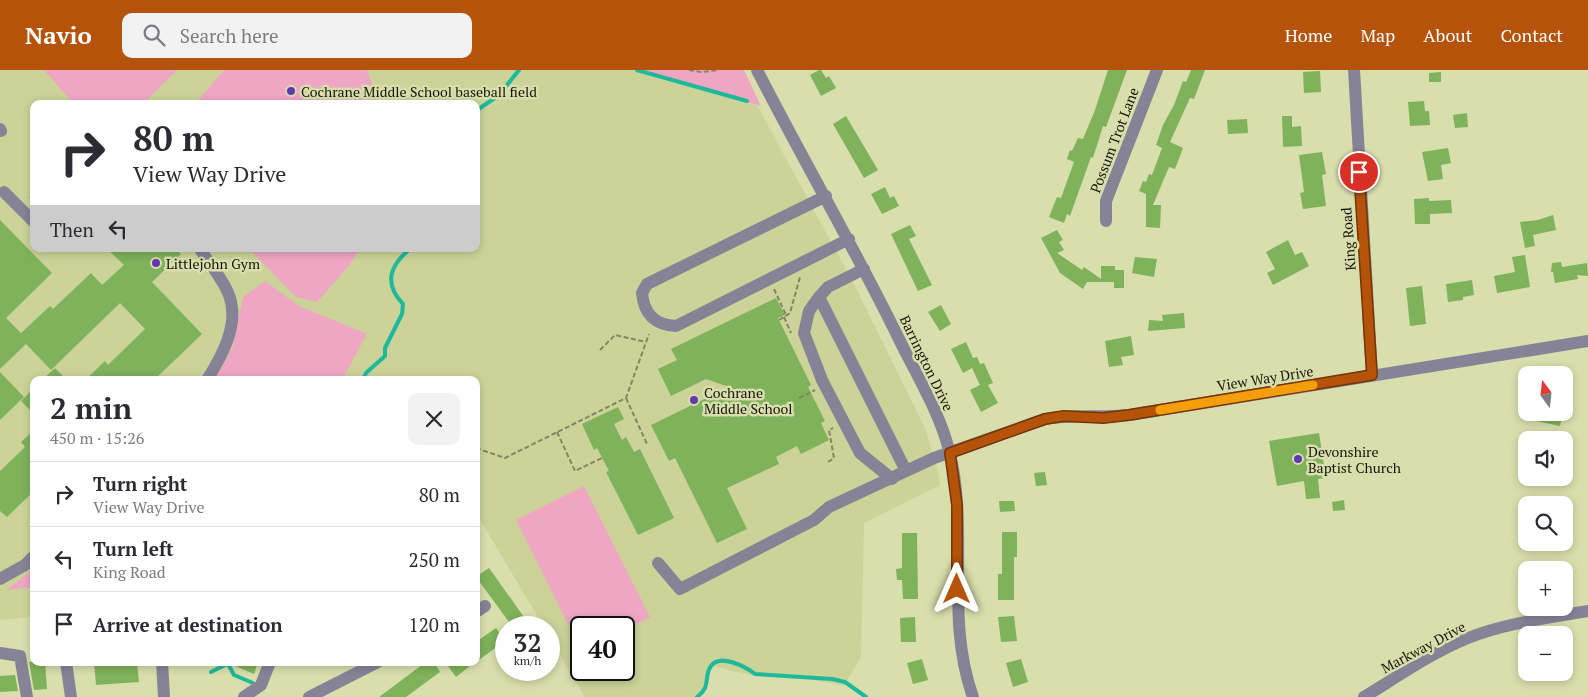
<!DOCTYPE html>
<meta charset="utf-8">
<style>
:root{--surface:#fff;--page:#f2f2f3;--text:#2b2b33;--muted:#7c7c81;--line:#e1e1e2;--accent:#b45309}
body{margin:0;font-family:"PT Serif",serif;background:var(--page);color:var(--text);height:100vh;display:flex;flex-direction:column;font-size:19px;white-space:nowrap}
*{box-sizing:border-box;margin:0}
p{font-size:16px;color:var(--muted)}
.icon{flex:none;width:28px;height:28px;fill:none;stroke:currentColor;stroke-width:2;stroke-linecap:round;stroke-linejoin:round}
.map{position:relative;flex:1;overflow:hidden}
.details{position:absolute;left:30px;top:306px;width:450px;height:290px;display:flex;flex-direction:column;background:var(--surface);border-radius:10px;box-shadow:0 2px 8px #0003}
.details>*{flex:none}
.top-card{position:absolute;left:30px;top:30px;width:450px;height:152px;border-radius:10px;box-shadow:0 2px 8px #0003;background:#fff;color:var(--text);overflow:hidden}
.needle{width:32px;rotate:345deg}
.tools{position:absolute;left:1518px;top:296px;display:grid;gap:10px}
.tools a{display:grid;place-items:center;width:55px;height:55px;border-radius:10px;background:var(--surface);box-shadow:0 2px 8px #0003;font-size:25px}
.speed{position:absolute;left:495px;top:546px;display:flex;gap:10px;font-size:25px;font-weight:700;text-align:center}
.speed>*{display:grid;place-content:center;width:65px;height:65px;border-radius:50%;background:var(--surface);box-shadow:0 2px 8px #0003;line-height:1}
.speed small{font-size:12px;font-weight:400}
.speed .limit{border:2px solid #111;border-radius:8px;background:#fff;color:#111}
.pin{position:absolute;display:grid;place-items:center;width:42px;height:42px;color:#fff;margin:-21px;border:2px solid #fff;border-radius:50%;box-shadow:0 1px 5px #0007}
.me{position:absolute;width:55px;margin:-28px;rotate:0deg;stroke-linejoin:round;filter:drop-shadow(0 0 4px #0008)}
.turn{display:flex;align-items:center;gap:18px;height:105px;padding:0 20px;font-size:22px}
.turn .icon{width:65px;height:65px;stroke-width:2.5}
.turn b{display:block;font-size:35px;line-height:42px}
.then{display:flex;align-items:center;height:48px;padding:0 20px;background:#0003;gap:10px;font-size:19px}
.round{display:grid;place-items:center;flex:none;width:52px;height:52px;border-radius:10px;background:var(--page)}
.summary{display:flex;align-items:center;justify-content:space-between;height:85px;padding:0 20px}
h1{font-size:30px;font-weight:700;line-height:38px}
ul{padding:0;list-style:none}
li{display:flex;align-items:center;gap:15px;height:65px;padding:0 20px;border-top:1px solid var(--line)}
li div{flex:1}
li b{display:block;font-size:19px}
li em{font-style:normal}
header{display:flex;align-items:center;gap:30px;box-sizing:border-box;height:70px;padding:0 25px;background:var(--accent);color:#fff}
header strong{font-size:24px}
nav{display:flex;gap:28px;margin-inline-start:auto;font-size:18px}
.search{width:350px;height:45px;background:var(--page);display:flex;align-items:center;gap:12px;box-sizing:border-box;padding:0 18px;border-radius:10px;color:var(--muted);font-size:19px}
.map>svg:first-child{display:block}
</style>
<header>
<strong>Navio</strong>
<div class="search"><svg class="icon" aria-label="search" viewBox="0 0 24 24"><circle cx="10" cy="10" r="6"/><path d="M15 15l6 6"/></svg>Search here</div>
<nav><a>Home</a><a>Map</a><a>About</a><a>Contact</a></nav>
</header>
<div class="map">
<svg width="1588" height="627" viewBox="0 0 1588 627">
<rect width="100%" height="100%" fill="#d8deac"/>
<path fill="#cbd399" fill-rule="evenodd" d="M0,0H637L757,35L856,218L925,358L937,397L940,415L864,453L861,587L844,616L784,604L759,607L712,596L700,627H585L549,566V558L544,557L476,443V310H34V547L0,550ZM34,34H476V179H34ZM581,558H624V600H581Z"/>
<path fill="#efa6c3" d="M44,0H177L143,34H74Z
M224,0H367L380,34H195Z
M637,0H744L761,36Z
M249,179H360L348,197L317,232L296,227Z
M265,211L299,236L367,264L342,310H215L233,276L243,227Z
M584,416L650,547L624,561V558H581V580L516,450Z
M34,499V517L6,520Z"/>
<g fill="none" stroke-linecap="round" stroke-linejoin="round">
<path stroke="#1eb99a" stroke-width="4" d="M637,0L747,31
M476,41L499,25L519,0
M363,310L366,303L385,286V278L402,244L403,234C384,214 389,196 410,179
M227,592L234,605L253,613
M211,602L225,595L226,592
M697,627C712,616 703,607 711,596C720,583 746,597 755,604L832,609L845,612L866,627"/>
</g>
<path fill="#7fb25b" d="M819,0H821L826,8L829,6L836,18L821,26L810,5Z
M1108,0H1127L1106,57L1103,56L1093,88L1091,87L1070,146L1067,144L1064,153L1049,147L1057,127L1061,128L1074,92L1067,89L1070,80L1072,81L1078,68L1083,69L1095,40Z
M1191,0H1205L1194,29L1190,28L1170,72L1183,78L1175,99L1169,97L1153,135H1161L1160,158L1146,157V124L1139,121L1143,111L1146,112L1149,104L1152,105L1162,78L1156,75L1163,55L1174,35L1183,11L1186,12Z
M1320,1L1321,22L1304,23L1303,2Z
M1441,2V12H1429V3Z
M1424,31L1425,41H1429L1430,55L1410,56L1408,32Z
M1467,43L1468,57L1455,58L1453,45Z
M846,46L878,100L864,108L833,54Z
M1282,46H1292V57L1301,56L1302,76L1283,77Z
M1247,49L1248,63L1228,64L1227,50Z
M1448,78L1451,93L1441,95L1443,109L1428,111L1422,82Z
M1322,82L1326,104L1322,105L1326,136L1303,139L1300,123L1304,122L1299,85Z
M885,117L890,128L894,126L899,136L882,144L871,124Z
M1429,128V131L1451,130L1452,143L1430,144V154H1415L1414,129Z
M1553,145L1556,160L1533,165L1535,176L1525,178L1520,152L1538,150Z
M0,150L52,203L6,248L21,263L50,236L53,239L91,203L102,215L124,195L107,179H176L181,184L152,212L202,264L154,310H85L105,291L108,295L145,259L120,233L51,300L26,274L0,299Z
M910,155L916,166L909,169L932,215L918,221L891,164Z
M1057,160L1063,170L1059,172L1064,180L1057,183L1082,200L1084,197L1101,209V196H1115V200H1124V218H1114V212H1087L1083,219L1060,203L1041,168Z
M1288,170L1295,185L1302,182L1309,196L1273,215L1267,203L1275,199L1266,182Z
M1525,185L1530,217L1497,223L1494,206L1515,202L1512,187Z
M1135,187L1157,189L1154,207L1132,203Z
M1561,192L1562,197L1587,193L1588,206L1577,205L1578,209L1555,213L1553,202H1551L1552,193Z
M1472,210L1474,225L1463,227V230L1448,232L1446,214Z
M1422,216L1426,254L1410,256L1406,218Z
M776,228L785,245L778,248L811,315L808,317L825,351L821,353L829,370L801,384L797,376L776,387L779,394L727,418L747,459L717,473L675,388L669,391L651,355L729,317L706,309L671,326L658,299L677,290L671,279Z
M941,235L951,254L940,261L928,242Z
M1184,243L1185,258L1148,261L1149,250L1163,251L1162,245Z
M1131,266L1134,285L1121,287L1123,295L1109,297L1105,271Z
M966,272L973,288L977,287L980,294L984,293L993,313L988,315L998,333L981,342L970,320L980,315L972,298L963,303L951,279Z
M55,298L67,310H42Z
M0,302L24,327L0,350Z
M34,318V344L21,331Z
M618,337L624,349L614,354L622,370L626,367L634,382L640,379L674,448L638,465L606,402L609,401L597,378L594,380L582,354Z
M1537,342H1563L1560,356L1536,351Z
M34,360V421L7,447L0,441V401L25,377L21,372Z
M1319,363L1326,408L1318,409L1320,428L1306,429L1304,411L1277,416L1269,371Z
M1045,402L1047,415L1036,416L1034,403Z
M1344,430L1345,440L1333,441L1332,432Z
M999,431H1014L1015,441L1000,442Z
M1002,462H1017V487H1014V530H998V504H1002Z
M902,463H917L918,529H903L902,510H897L896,499L902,498Z
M489,498L524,547L512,556L476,507Z
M1014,546L1017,571L1001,572L998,547Z
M915,547L916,572H901L900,548Z
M496,558L505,571L476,592V572Z
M922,589L928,610L913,614L907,593Z
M1021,589L1028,612L1013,617L1006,593Z
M29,592H45L47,619L34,620Z
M94,592H137L139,612L96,615Z
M226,592H258L254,604Z
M426,592H434L440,602L406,627H379Z
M445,592H475L456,607Z
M15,605L18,621L0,622V606Z"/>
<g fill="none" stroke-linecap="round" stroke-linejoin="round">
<path stroke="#828662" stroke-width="2" stroke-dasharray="5 2.5" stroke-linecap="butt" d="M689,0L701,2L719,0
M30,128L34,124
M774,219L786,245
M784,247L791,263
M779,250L790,243L800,207
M600,280L615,265L646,272
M626,328L647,374
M799,328L815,320
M557,362L575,401L602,388
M476,378L505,388L626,328L649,264
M828,392L834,388L829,360L833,358"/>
<path stroke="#878397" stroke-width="12" d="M757,0C803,90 854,177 898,267C916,304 939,341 949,380C970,462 944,547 973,627
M1354,0L1372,305
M0,59L1,61
M4,122L34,152
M826,126L647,214L642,223C644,244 655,255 676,256L849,169
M1106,151V131L1157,0
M200,179C209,193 223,209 229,225C240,254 222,286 207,310
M864,199L828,217L819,227L809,241L804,263L822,310L860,383L892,409
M819,227L906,401
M658,493L680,519L814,450L829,437L934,388L1045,349C1073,344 1101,348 1129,345L1588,271
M0,509L25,495L34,486
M476,542L485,536
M0,583L20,586L27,627
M66,592L71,627
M162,592L164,627
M244,627L261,615L270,592
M309,627L378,592
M1364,627C1397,607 1431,583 1468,568C1506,553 1548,548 1588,541"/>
</g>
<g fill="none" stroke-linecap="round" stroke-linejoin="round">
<g stroke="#753606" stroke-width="12">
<path id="route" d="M957,519V435L950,383L1045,349L1064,346L1103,348L1129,345L1372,305L1359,102"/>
</g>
<use href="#route" stroke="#b45309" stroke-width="9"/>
<path stroke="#f59e0b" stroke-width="9" d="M1160,340L1313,315"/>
</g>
<g fill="#6138b0" stroke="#d8deac" stroke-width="2">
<circle cx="291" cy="21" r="5"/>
<circle cx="156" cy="193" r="5"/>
<circle cx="694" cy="330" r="5"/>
<circle cx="1298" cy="389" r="5"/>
</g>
<g text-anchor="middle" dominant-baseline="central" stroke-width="5" stroke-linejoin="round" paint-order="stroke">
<g font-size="14" fill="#151705" stroke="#d8deac" text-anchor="start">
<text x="301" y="21">Cochrane Middle School baseball field</text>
<text x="166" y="193">Littlejohn Gym</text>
<text x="704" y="322">Cochrane<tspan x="704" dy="16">Middle School</tspan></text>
<text x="1308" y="381">Devonshire<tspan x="1308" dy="16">Baptist Church</tspan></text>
</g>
<g font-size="14" fill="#151705" stroke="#d8deac">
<text transform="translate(1114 70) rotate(-69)">Possum Trot Lane</text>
<text transform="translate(1348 169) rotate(-94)">King Road</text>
<text transform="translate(927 293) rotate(64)">Barrington Drive</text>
<text transform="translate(1265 308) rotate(-9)">View Way Drive</text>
<text transform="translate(1423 577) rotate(-28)">Markway Drive</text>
</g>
</g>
</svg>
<div class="tools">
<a><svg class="needle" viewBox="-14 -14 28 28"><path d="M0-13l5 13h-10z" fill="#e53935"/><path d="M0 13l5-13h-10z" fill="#7c7c81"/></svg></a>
<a><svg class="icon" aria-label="sound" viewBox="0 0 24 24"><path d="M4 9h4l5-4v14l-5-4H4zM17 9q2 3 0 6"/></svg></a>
<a><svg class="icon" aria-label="search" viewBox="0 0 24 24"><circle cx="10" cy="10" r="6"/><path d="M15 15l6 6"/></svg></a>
<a>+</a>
<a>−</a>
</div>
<div class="speed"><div>32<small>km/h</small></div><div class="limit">40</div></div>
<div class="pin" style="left:1359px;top:102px;background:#d93025"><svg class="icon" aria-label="arrive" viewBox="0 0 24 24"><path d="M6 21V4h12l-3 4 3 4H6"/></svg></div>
<svg class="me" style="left:957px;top:519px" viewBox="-20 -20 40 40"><path d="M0-17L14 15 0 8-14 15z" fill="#b45309" stroke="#fff" stroke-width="4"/></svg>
<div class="top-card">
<div class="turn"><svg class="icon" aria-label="right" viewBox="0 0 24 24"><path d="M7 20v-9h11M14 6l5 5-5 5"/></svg><div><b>80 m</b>View Way Drive</div></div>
<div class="then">Then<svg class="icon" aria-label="left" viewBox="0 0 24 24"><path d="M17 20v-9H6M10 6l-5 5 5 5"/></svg></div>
</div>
<section class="details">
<div class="summary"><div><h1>2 min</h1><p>450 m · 15:26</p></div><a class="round"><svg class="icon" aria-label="close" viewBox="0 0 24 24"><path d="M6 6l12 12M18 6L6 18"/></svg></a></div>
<ul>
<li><svg class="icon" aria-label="right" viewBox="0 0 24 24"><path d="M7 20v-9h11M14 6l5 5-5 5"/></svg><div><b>Turn right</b><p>View Way Drive</p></div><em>80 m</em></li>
<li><svg class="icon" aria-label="left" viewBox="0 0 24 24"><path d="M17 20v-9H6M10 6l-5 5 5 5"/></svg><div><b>Turn left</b><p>King Road</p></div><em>250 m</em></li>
<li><svg class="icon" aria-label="arrive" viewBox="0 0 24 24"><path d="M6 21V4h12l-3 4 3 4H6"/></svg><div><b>Arrive at destination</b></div><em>120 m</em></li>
</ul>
</section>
</div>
